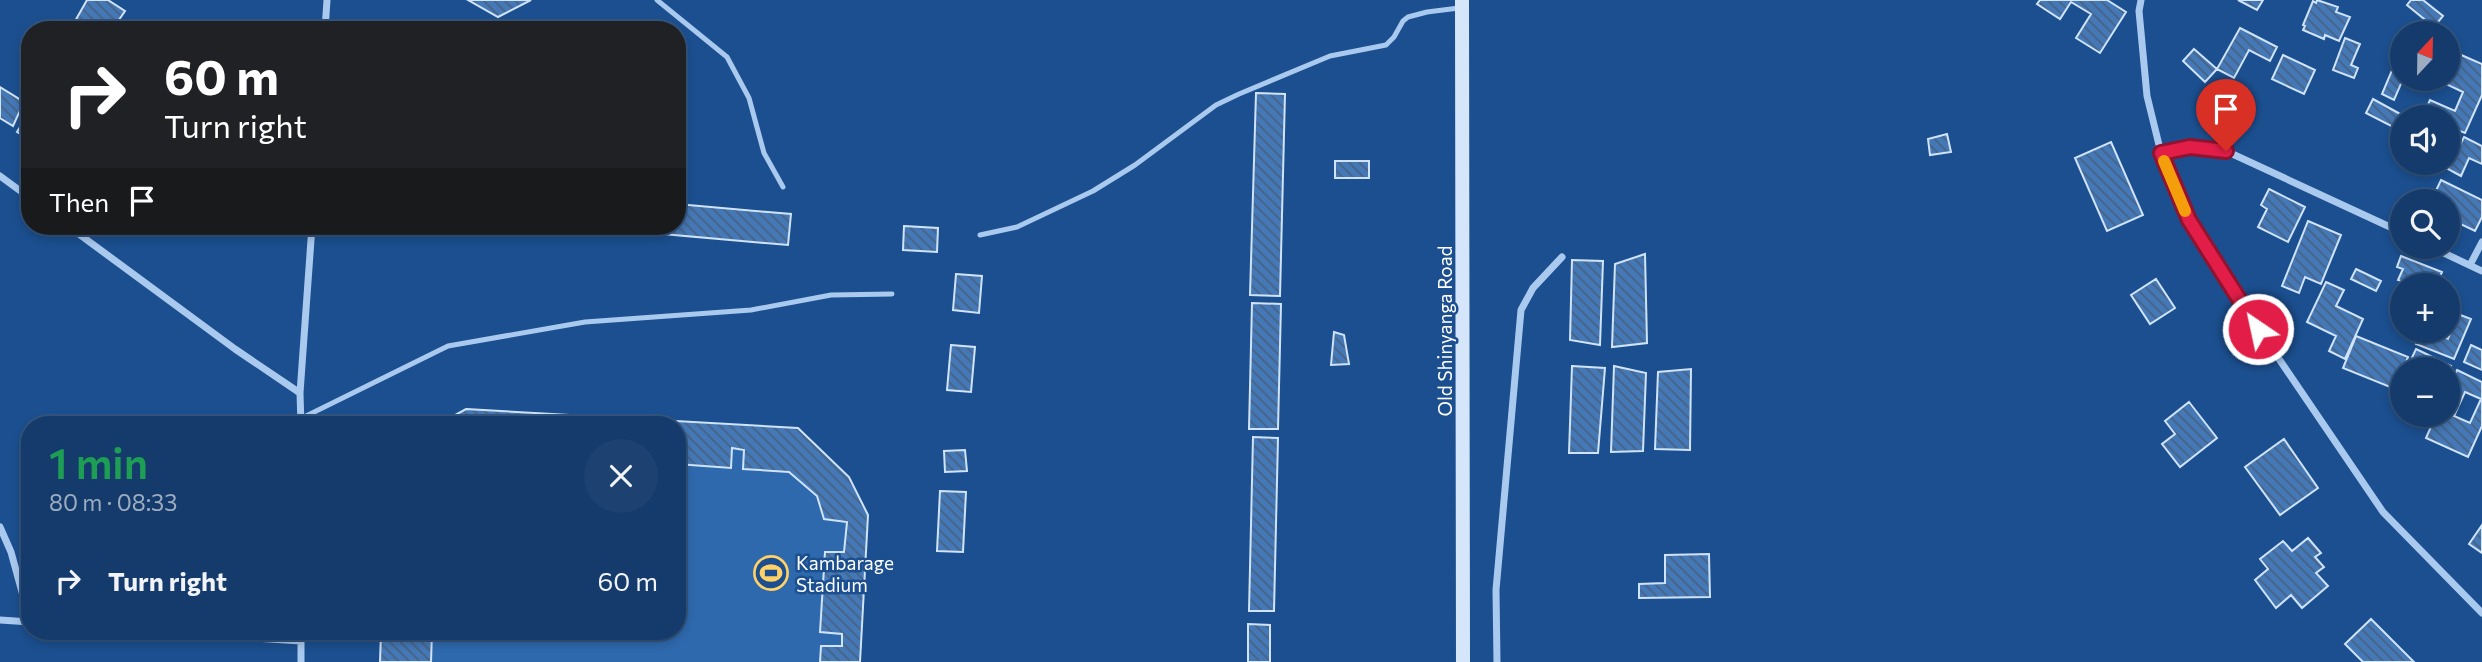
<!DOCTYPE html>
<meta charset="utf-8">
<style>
:root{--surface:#143b6b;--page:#1d4271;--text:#f1f3f6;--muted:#9dadc1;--line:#33557e}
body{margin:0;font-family:Commissioner,sans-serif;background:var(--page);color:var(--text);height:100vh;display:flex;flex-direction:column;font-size:26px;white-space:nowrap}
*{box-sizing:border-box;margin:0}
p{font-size:23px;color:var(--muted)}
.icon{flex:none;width:38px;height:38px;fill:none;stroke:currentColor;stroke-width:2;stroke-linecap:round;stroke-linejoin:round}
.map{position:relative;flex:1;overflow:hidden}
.details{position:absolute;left:21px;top:416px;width:665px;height:224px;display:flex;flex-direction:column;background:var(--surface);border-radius:28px;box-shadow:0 4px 10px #0003,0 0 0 2px var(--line)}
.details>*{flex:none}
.banner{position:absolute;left:21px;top:21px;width:665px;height:214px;border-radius:28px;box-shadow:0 4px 10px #0003,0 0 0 2px var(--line);background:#202124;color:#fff;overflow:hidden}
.needle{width:46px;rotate:22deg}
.controls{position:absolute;left:2390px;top:21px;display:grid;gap:14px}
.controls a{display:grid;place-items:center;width:70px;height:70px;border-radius:50%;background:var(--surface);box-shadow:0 4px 10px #0003,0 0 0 2px var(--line);font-size:35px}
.pin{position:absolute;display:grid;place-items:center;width:60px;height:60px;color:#fff;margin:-72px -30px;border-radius:50% 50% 50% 0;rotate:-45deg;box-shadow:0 0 7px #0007}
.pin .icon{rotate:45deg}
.me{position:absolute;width:77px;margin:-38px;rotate:326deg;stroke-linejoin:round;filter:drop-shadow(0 0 5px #0008)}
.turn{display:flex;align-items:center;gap:24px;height:147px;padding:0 28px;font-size:32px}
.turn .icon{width:91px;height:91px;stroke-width:2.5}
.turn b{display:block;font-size:49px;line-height:60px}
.then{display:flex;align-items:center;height:66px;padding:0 28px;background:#0003;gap:14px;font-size:26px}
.round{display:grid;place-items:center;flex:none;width:74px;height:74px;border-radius:37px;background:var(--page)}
.summary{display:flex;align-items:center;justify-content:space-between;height:119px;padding:0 28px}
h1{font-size:42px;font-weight:600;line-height:52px;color:#1e9e55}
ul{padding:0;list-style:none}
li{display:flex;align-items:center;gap:21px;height:91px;padding:0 28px}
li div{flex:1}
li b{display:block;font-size:26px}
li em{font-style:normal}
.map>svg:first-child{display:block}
</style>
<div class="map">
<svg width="2482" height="662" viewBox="0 0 2482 662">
<defs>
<pattern id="building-back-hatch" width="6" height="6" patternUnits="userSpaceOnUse" patternTransform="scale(1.75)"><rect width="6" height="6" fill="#4478b7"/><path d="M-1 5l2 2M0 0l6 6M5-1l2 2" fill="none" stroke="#486282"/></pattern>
</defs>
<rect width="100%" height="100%" fill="#1b4f8f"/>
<path fill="#2e69ad" d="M466,409L798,428L849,477L868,515L860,662H380L381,632H677V425H437Z"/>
<path fill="url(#building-back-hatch)" stroke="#cfe3fa" stroke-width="2" fill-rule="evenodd" d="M87,0H108L125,11L112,30H70Z
M468,0H531L498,17Z
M2040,0H2107L2126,12L2100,53L2076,38L2091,14L2071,2L2060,19L2037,4Z
M2238,0H2263L2257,10Z
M2317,0L2338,7L2336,12L2350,17L2339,41L2325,35L2324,39L2303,30L2305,26L2303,25L2313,1L2316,3Z
M2411,0H2423L2443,16L2434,27L2407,5Z
M2240,28L2277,47L2270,61L2249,50L2234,78L2217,69Z
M2345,38L2360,44L2351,65L2358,68L2354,78L2333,70Z
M2194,49L2217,69L2205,82L2183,61Z
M2459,54L2482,64V95L2465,133L2448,126V117H2429L2423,115L2430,100L2455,111L2463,92L2446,84Z
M2283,55L2315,70L2304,94L2272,79Z
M2395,63L2403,66V79L2394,100L2382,94Z
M0,87L24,102L13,126L0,118Z
M1256,93L1285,94L1280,296L1250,295Z
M2373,99L2402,115L2395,128L2366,113Z
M30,111V140L17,132Z
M1947,134L1951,152L1930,155L1928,139Z
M2464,137L2482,146V164L2469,158L2461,176L2448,169Z
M2111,142L2143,215L2107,231L2075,158Z
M1335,161H1369V178H1335Z
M2441,180L2482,200V217L2475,231L2448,218V201H2431Z
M2269,189L2305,207L2288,242L2258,227L2267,209L2261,205Z
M677,204L791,214L788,245L663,234L664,226H677Z
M2308,221L2341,235L2321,284L2305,277L2299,293L2282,286Z
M904,226L938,228L937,252L903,250Z
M1645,254L1647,343L1612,347L1615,264Z
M2401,256L2442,272L2436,285H2412L2398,280L2403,269L2397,267Z
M1572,260L1603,261L1600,345L1570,340Z
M2356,269L2381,281L2376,291L2351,279Z
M956,274L982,276L979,313L953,310Z
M2156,279L2175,308L2150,324L2131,295Z
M2326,282L2344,290L2336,306L2363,319L2345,359L2329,351L2336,336L2307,322Z
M1252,303L1281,304L1278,429H1249Z
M2458,314L2471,319L2454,359L2416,344L2421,331H2435L2434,333L2448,339Z
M1334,332L1344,335L1349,364L1331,365Z
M2356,336L2408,357L2395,389L2343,368Z
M951,345L975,347L971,392L947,390Z
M2471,345L2482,350V370L2464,362Z
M2416,349L2451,366L2448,371V369H2414L2408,366Z
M1572,366L1605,368L1598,453H1569Z
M1614,366L1646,373L1643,451L1611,452Z
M1691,369L1690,450L1655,449L1658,372Z
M2457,370L2482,382V426L2468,457L2426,438L2436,415H2448V389ZM2465,392L2481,399L2470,423L2454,416Z
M2189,402L2217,438L2180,467L2162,444L2175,434L2165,421Z
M466,409L798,428L849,477L868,515L860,662H820L821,646H842V634L820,632L825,552H844L847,522L824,519L817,496L789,472L743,469L744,450L732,448L731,468L677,464V425H437Z
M1253,437L1278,438L1274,611H1249Z
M2284,439L2318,488L2280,515L2245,467Z
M965,450L967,471L945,472L944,451Z
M940,491L966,492L963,552L937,551Z
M2482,525V553L2469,544Z
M2308,538L2321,553L2315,557L2324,567L2316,573L2328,586L2302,608L2291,595L2276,608L2255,580L2268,569L2260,559L2283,541L2292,551Z
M1709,554L1710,597L1639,598V584L1665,583V555Z
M2371,619L2414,662H2363L2345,644Z
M1248,624L1270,625V662H1248Z
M381,632H432L431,662H380Z"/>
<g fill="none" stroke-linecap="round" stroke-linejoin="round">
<path stroke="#a9c9ee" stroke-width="5" d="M657,0L727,57L749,98L764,153L783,187
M980,235L1017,227L1093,191L1135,165L1216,105L1239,94L1330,56L1386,45L1394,37L1403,21L1408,17L1427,12L1459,8
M300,419L448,346L585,322L751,310L831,295L892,294"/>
<path stroke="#a9c9ee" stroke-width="7" d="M2141,0L2139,11L2147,96L2161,153L2189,220L2243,306L2383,512L2482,613
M325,30L327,0
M2161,153L2190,147L2226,151L2403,233
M0,176L30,198
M68,226L235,349L300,393
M2431,247L2482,271
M2470,265L2482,242
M301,425L300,393L312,226
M0,527L11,552L30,621
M0,620L30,622
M164,632L301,641
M301,662V632
M1497,662L1496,590L1521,310L1533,288L1562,257"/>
<path stroke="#d6e6fa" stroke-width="14" d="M1462,0L1463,662"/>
</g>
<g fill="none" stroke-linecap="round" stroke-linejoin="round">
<g stroke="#92132f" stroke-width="18">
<path id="route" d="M2226,151L2190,147L2161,153L2189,220L2258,329"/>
</g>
<use href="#route" stroke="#e11d48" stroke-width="12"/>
<path stroke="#f59e0b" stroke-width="12" d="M2164,161L2185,211"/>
</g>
<defs>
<g id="stadium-ring" transform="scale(1.75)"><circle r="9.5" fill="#1b4f8f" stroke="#ffd166" stroke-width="1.5"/><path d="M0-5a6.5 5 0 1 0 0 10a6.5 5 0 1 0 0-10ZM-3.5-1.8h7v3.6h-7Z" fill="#ffd166"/></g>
</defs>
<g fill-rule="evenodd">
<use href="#stadium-ring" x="771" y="573"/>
</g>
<g text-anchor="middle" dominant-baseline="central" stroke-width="5" stroke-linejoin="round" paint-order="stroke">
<g font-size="19" fill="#fff" stroke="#1b4f8f">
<text transform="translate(1444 331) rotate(-90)">Old Shinyanga Road</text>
</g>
<g font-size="19" fill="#fff" stroke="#1b4f8f" text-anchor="start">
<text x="796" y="562">Kambarage<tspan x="796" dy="22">Stadium</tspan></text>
</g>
</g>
</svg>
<div class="controls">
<a><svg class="needle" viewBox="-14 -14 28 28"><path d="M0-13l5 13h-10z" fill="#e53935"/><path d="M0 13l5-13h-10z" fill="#9dadc1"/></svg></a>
<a><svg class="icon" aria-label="sound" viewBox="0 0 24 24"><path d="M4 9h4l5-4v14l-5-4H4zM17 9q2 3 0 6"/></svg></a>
<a><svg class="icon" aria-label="search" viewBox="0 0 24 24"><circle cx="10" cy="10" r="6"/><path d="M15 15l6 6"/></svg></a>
<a>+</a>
<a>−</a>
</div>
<div class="pin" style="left:2226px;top:151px;background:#d93025"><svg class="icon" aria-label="arrive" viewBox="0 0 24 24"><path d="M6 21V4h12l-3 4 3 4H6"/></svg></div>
<svg class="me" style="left:2258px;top:329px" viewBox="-20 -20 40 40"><circle r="17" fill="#e11d48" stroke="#fff" stroke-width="3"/><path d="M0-11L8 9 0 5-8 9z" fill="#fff"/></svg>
<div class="banner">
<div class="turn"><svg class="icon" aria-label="right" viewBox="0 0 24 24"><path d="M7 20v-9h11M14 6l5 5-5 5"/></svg><div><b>60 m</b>Turn right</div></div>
<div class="then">Then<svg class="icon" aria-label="arrive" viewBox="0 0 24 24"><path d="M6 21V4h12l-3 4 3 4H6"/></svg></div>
</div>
<section class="details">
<div class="summary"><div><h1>1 min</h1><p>80 m · 08:33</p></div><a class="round"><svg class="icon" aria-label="close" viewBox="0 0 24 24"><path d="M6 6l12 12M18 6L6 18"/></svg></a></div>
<ul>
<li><svg class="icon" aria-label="right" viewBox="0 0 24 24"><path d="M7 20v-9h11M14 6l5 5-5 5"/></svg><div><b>Turn right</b></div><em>60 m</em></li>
</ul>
</section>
</div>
